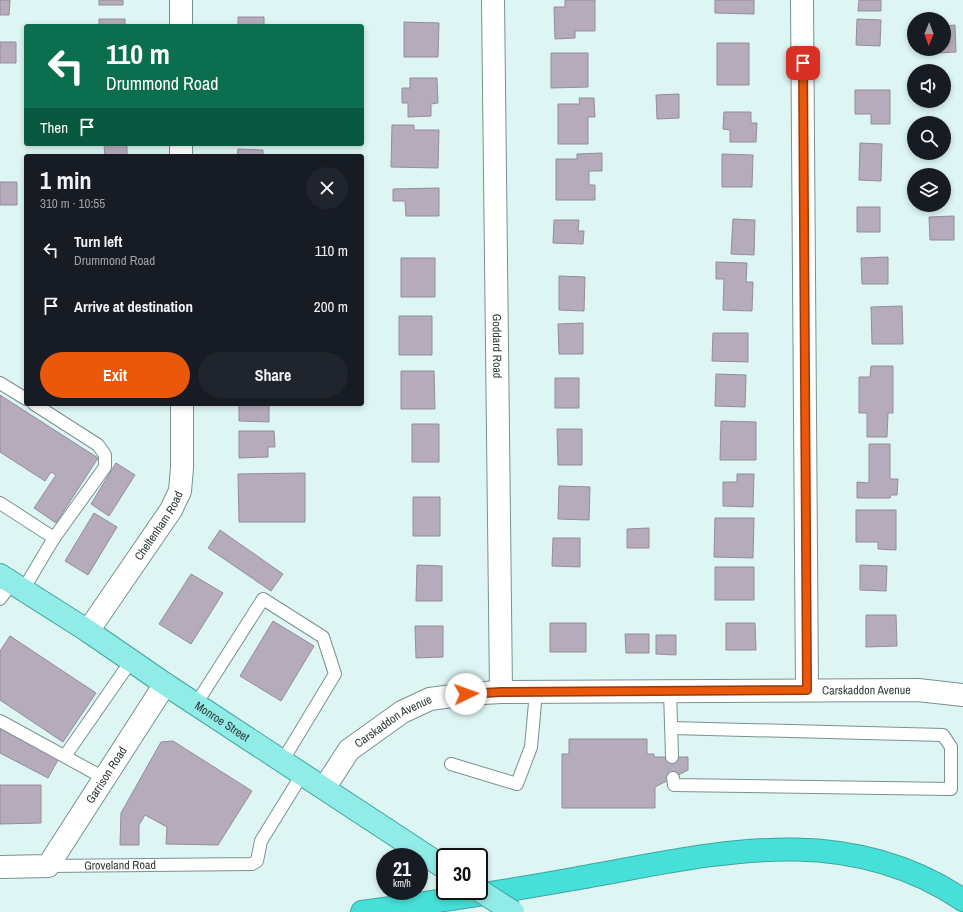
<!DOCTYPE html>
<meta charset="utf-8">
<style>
:root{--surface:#171b24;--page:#20242c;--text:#f1f3f6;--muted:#9ea1a6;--accent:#ea580c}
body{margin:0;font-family:"Archivo Narrow",sans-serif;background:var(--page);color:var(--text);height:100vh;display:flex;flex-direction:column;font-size:15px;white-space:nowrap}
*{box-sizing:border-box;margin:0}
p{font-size:13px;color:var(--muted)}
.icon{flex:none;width:22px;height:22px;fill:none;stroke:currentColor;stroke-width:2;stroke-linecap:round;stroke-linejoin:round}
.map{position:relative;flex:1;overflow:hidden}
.panel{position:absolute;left:24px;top:154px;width:340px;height:252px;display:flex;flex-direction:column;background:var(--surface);border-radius:4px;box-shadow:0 2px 6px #0003}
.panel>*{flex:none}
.top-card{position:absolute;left:24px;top:24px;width:340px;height:122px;border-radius:4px;box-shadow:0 2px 6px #0003;background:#0b6e4f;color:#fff;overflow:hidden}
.needle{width:26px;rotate:181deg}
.buttons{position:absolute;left:907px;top:12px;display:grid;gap:8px}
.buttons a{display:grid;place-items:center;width:44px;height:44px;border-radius:50%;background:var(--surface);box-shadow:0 2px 6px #0003;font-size:20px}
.speed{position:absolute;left:376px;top:848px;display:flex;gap:8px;font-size:20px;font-weight:700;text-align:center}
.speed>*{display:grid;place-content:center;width:52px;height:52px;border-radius:50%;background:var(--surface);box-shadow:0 2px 6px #0003;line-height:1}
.speed small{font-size:10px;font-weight:400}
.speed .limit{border:2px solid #111;border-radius:6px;background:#fff;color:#111}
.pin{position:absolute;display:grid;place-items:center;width:34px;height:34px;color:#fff;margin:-17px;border-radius:8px;box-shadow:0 2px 6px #0006}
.me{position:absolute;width:44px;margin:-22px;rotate:87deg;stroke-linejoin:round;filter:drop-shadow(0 0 3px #0008)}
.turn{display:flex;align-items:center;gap:14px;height:84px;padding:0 16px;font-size:18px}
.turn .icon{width:52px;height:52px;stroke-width:2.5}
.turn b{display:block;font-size:28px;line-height:34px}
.then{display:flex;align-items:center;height:38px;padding:0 16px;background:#0003;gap:8px;font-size:15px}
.round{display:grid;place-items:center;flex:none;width:42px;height:42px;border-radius:21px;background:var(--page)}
.overview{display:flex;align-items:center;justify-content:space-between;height:68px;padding:0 16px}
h1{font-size:24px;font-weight:700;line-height:30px}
.cta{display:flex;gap:8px;margin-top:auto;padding:8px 16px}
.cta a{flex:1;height:46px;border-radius:24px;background:var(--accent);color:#fff;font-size:16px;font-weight:700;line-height:46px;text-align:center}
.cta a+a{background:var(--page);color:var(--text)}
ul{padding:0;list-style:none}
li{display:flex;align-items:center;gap:12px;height:56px;padding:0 16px}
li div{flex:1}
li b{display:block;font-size:15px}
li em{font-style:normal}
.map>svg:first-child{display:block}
</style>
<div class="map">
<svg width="963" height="912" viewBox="0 0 963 912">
<rect width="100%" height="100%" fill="#ddf5f3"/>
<path fill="#b6abbb" stroke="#968c9b" d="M0,0H10L9,15H0Z
M99,0H123V5H99Z
M565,0H595V31H575V38L555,39L554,7H565Z
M715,0H754V14L715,13Z
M859,0H881V11H858Z
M238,17H264V26H238Z
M99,19H125V26H99Z
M857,19L881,20L880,46L856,45Z
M404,22L439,23L438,57H404Z
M955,25L956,52L938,53V49H944V26Z
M0,42H16V63H0Z
M717,43H749V85H717Z
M551,53H588V87L551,88Z
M410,78H437L438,103L431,104V116L408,117V103H402V88H410Z
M855,90H890V124H871V114H855Z
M679,94V118L657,119L656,95Z
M579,98H594L595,117H588V144H558V104H580Z
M724,112H751V123H757L756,142H730V130L723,129Z
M392,125H414V130H439L438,168L391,167Z
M860,143L882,144L881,181L859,180Z
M91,144H127V156H105L104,145Z
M238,149L263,150V156H237Z
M602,153V171H589V185H595V200H556V159H577V154Z
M722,154L753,155L752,187H722Z
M0,182H17V205H0Z
M439,188V216H406L405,201H393V189Z
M857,207H880V232H857Z
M954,216V240H930L929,217Z
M733,219L755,220L754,255L731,254Z
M554,220H579L578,231H584L583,244L553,243Z
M888,257V284H862L861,258Z
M401,258H435V297H401Z
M716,262L747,263L746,282H753L752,311L723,310L724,279H716Z
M559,276L585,277L584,311L559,310Z
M902,306L903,344H872L871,307Z
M399,316H432V355H399Z
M583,323V354H559L558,324Z
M713,333H748V362L712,361Z
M871,366H893V413H888L887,437H867V413H859V377H870Z
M401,371H434L435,409H401Z
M716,374L746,375L745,407L715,406Z
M555,378H579V408H555Z
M0,395L98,458L56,523L34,508L56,475L51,472L45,481L0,452Z
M239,404H269V422L239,421Z
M721,421L756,422V460H720Z
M412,424H439V462H412Z
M557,429H582V465H558Z
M239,431H274L275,447H268V457L239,458Z
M869,444H890V479H898L897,495H891L890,498H857V482L869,483Z
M116,463L135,475L109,516L91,504Z
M305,473V522H239L238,474Z
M737,474H754L753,507L723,506V482H737Z
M559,486L590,487L589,520L558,519Z
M413,497H440V536H413Z
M856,510H896V550L878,549V542H856Z
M94,513L117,527L88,575L65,561Z
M715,518H754L753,558L714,557Z
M649,528V548H627V529Z
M220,530L283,574L271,591L208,548Z
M553,538H580V567L552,566Z
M417,565L442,566V601H416Z
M860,565L887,566L886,591L860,590Z
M715,567H754V600H715Z
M191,574L223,593L191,644L159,624Z
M866,615H896L897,646L866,647Z
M273,621L314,646L281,701L240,676Z
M550,623H586V652H550Z
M726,623H755L756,650H726Z
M415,626H443V657L416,658Z
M625,634H649V653H626Z
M656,635H676V655L656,654Z
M10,636L96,693L63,742L0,700V651Z
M0,727L59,758L48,778L0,753Z
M569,739H647V754H654V757H688V770L655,787V808H562V754H569Z
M173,741L252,791L218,845L166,844L167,827L145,815L139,825V845H120L121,813L161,742Z
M0,785H41V823L0,824Z"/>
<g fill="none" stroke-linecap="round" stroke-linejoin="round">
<g stroke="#7b918f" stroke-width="14">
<g id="lane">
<path d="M0,383L26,399"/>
<path d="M34,404L98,445L105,455V467L54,538"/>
<path d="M0,503L54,538L23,590"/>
<path d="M0,599L12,583"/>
<path d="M670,691L672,757"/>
<path d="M196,704L263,599L323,637L335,674L283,760"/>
<path d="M0,721L104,778"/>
<path d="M671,728L943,735L951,747V789L674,785L673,778"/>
<path d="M65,756L131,661"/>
<path d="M451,764L517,784L531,747L536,692"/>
<path id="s1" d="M48,866L252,864L257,861L261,841L303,773"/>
</g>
</g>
<g stroke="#7b918f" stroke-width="24">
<g id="street">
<path d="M181,0V26"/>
<path id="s2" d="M493,0L501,692"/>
<path d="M802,0L807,690"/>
<path d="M181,144V156"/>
<path id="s3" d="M88,631L171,510L180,491L182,468V404"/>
<path id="s4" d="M325,787L349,750L402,712L430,699L466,694L501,692L918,690L963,695"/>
<path id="s5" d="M0,867L48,866L165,684"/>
</g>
</g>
<g stroke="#3fa6a0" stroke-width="24">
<g id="primary">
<path id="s6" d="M0,575L88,631L165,684L445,868"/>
</g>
</g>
<g stroke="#3fa6a0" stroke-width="24">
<path id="highway" d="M362,912C432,902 503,892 573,879C707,856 840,817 963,900"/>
</g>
<use href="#lane" stroke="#fff" stroke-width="12"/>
<use href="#street" stroke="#fff" stroke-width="22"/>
<use href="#primary" stroke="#91ece8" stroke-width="22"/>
<use href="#highway" stroke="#47e0d8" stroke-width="22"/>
<g stroke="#3fa6a0" stroke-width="24" stroke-linecap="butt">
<path id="primary-bridge" d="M479,890L513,912"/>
</g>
<use href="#primary-bridge" stroke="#91ece8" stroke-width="22"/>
</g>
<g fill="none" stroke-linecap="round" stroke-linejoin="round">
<g stroke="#983908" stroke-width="10">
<path id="route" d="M466,694L501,692L807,690L803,63"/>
</g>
<use href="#route" stroke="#ea580c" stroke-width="7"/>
</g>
<g text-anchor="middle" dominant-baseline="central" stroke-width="3.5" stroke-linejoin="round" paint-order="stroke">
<g font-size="12" fill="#303a39" stroke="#f5fffe">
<text stroke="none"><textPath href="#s2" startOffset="346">Goddard Road</textPath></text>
<text stroke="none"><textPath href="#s3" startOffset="127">Cheltenham Road</textPath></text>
<text stroke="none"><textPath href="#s4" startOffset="577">Carskaddon Avenue</textPath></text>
<text stroke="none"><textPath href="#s6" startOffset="266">Monroe Street</textPath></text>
<text stroke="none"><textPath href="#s4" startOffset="97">Carskaddon Avenue</textPath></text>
<text stroke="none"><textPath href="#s5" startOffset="156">Garrison Road</textPath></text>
<text stroke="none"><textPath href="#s1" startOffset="72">Groveland Road</textPath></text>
</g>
</g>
</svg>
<div class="buttons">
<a><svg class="needle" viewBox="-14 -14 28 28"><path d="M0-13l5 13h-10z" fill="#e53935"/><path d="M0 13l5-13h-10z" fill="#9ea1a6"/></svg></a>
<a><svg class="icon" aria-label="sound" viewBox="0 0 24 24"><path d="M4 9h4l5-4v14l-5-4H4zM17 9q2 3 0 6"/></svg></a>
<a><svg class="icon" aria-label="search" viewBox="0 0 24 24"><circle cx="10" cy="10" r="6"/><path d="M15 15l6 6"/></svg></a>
<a><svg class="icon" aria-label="layers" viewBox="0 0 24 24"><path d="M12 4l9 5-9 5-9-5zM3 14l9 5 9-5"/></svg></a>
</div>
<div class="speed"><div>21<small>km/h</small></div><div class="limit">30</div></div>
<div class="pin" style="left:803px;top:63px;background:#d93025"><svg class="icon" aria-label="arrive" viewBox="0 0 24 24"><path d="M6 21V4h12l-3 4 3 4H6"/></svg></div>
<svg class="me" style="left:466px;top:694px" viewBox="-20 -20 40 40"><circle r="19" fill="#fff"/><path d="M0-13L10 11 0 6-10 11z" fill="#ea580c"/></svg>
<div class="top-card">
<div class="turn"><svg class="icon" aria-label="left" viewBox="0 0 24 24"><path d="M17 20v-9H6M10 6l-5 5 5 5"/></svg><div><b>110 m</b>Drummond Road</div></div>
<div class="then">Then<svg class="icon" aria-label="arrive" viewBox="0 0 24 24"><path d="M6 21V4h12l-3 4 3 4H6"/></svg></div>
</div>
<section class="panel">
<div class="overview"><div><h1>1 min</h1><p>310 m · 10:55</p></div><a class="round"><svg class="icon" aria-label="close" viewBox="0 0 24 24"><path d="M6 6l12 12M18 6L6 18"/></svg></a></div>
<ul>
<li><svg class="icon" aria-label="left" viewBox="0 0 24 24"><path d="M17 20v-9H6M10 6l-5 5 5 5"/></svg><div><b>Turn left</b><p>Drummond Road</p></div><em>110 m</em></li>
<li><svg class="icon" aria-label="arrive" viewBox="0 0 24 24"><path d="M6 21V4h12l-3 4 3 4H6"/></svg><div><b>Arrive at destination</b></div><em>200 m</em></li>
</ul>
<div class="cta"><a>Exit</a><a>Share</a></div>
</section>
</div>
